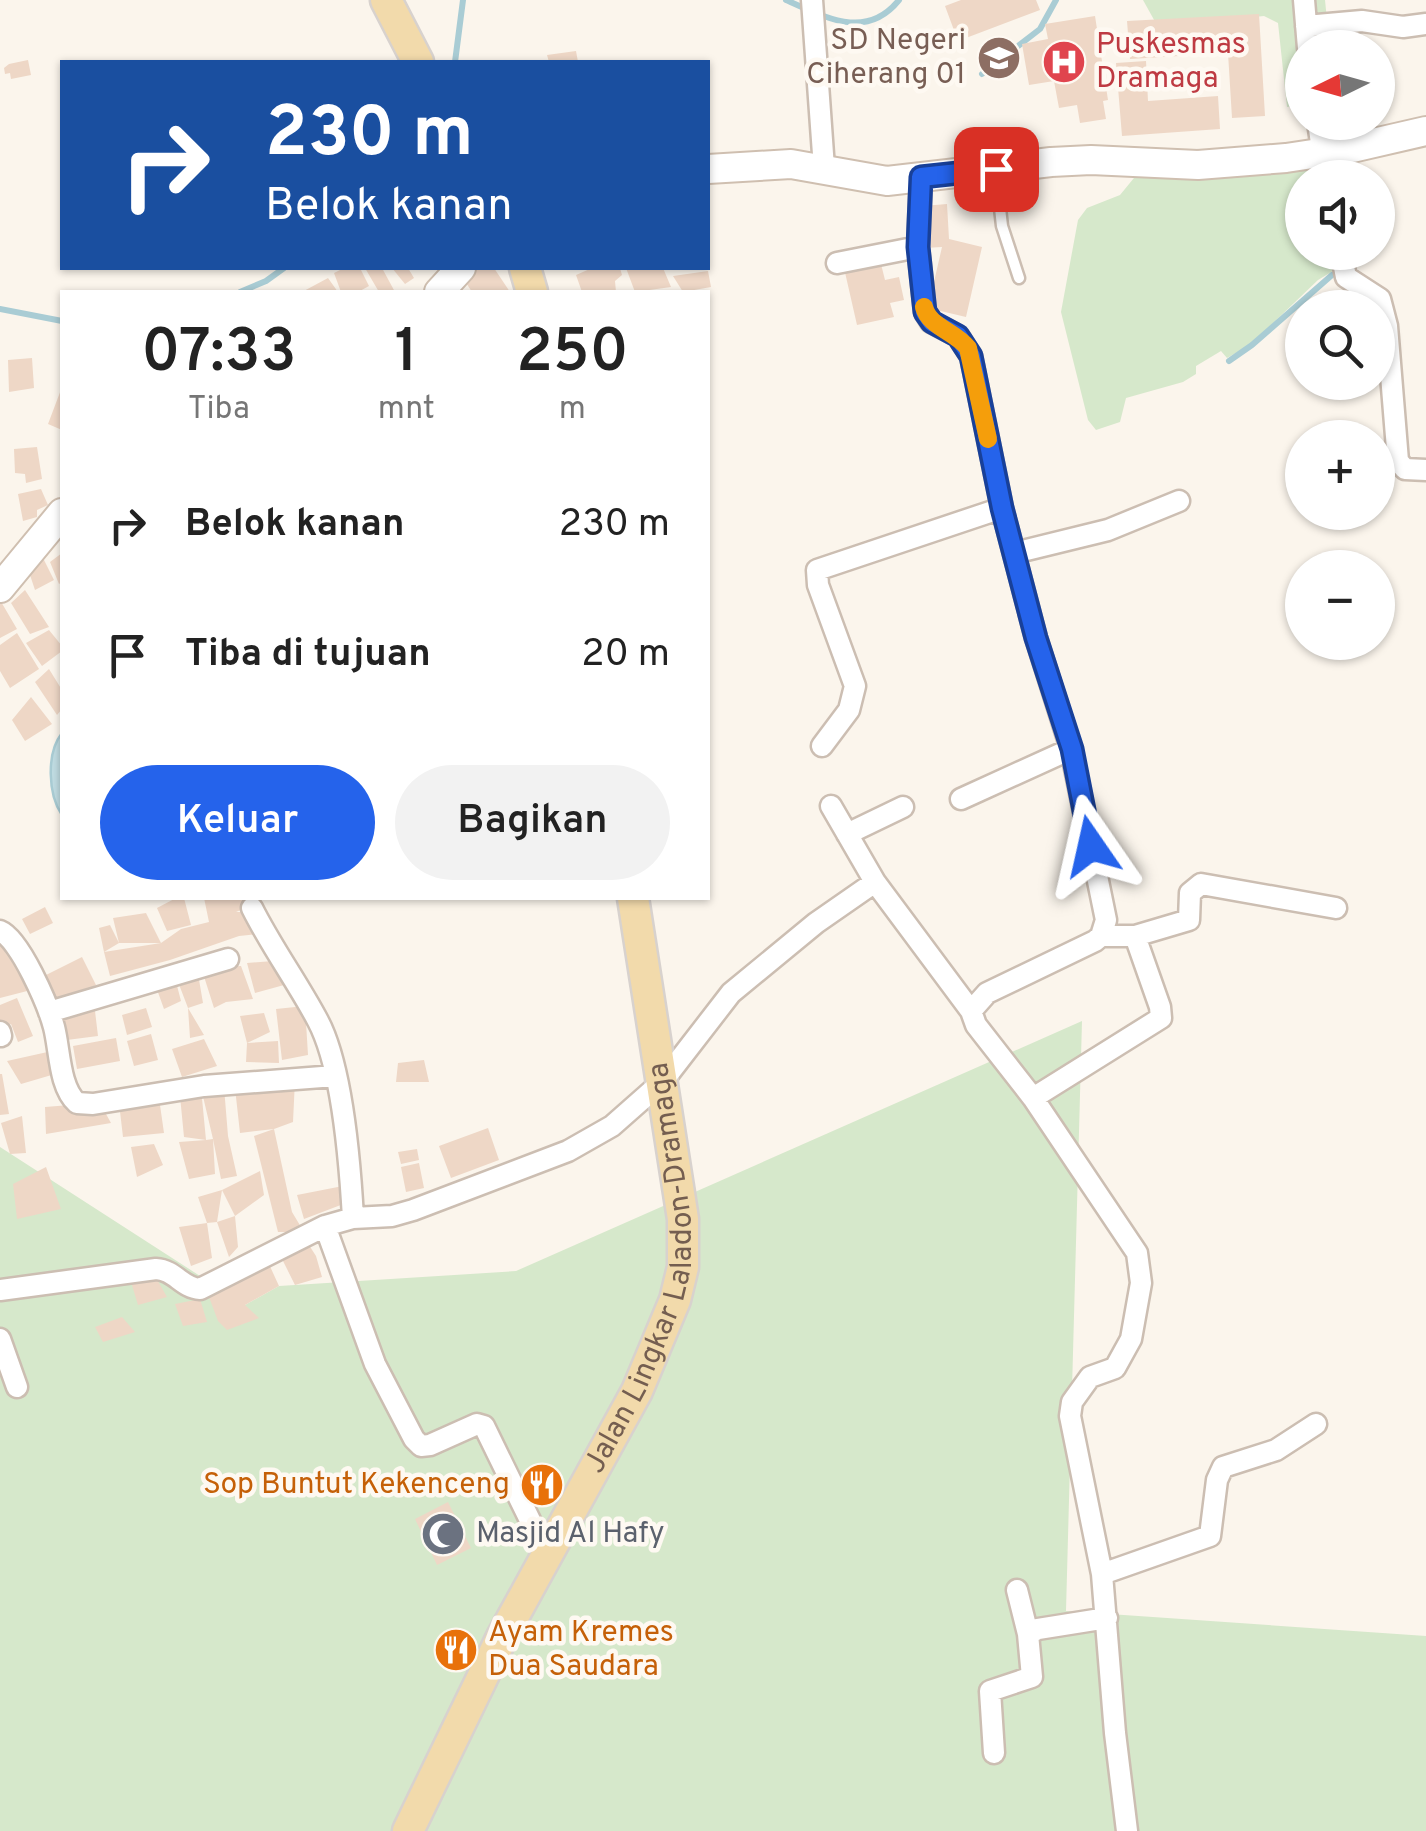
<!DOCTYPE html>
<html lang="id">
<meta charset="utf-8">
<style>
:root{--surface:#fff;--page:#f2f2f2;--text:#222;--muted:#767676;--accent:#2563eb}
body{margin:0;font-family:Overpass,sans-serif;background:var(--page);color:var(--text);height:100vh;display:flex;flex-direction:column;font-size:38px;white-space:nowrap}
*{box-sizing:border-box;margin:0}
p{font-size:32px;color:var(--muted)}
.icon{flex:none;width:55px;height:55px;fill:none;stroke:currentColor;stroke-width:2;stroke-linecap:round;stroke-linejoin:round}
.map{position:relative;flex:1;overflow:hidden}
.drawer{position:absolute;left:60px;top:290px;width:650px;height:610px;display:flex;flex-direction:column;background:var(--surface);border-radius:0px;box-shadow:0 2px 8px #0004}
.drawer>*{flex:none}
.top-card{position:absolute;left:60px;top:60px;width:650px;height:210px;border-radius:0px;box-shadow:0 2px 8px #0004;background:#1a4fa0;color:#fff;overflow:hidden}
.needle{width:65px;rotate:265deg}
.tools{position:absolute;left:1285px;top:30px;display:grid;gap:20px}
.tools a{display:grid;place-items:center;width:110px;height:110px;border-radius:50%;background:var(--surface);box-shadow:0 2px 8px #0004;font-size:50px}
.pin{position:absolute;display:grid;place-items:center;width:85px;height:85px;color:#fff;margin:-42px;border-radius:20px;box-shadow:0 5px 15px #0006}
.me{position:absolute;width:110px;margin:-55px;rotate:349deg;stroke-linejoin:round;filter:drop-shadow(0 0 8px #0008)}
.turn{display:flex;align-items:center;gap:35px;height:210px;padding:0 40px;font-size:45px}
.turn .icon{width:130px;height:130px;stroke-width:2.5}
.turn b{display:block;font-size:70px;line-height:85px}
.eta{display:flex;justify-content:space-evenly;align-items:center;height:170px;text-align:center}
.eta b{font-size:60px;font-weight:600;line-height:70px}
.action{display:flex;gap:20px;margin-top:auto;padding:20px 40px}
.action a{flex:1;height:115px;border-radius:60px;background:var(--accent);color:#fff;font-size:40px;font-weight:600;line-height:115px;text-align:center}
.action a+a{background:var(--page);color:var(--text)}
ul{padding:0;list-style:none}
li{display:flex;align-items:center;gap:30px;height:130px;padding:0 40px}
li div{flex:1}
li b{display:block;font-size:38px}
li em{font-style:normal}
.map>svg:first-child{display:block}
</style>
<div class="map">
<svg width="1426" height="1831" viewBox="0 0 1426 1831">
<rect width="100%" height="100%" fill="#fbf5ec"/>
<path fill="#d6e8cb" d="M1143,0H1325L1328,30L1315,31L1302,48V105L1287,107L1278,23L1264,16L1158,27Z
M1321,164L1323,177L1302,178V252L1336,253L1338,268L1318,280L1250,345L1227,358L1221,351L1196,366V374L1183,382L1126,398L1120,422L1096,430L1088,420L1061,312L1078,220L1087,208L1120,195L1143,167Z
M1082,1021L1066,1611L1426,1636V1831H0V1147L245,1305L279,1286L516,1271Z"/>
<path fill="#c1dde3" stroke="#a9ccd4" stroke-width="2.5" d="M62,733V815C48,795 46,753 62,733Z"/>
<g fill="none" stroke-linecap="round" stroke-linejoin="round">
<path stroke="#a9ccd4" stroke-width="6" d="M786,0C825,17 866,41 899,0
M455,62L463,0
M982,74L1040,29L1056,0
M240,292L266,281L284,268
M0,309L62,321
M1229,361L1252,345L1332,275"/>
</g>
<path fill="#eed7c6" d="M961,0H1036L1040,10L958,41L945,6Z
M1259,14L1265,116L1232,118L1228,53L1130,59L1127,21Z
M1095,16L1108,100L1103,101L1106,119L1080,123L1077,105L1059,108L1054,81L1029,85L1022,44L1048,39L1045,24Z
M576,51L578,62H549L547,55Z
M28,60L31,75L11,79L10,73L5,74L4,68L9,64Z
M1146,61L1148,101L1218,96L1220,129L1122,136L1116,63Z
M947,204L949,239L982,247L966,317L928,308L942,247L925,248L923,206Z
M880,260L885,280L899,277L904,300L890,303L894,317L857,325L844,268Z
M344,268H360L369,286L358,292H341L334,273Z
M365,268H382L395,292H379Z
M392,268H408L414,278L405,284Z
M466,268H494L510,292H472L459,272Z
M592,268H620L622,275L615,281L616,292H582L576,275Z
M626,268H663L671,287L635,292Z
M708,271L711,287L683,292L673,276Z
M328,278L338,292H302Z
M32,358L34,388L9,392L8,360Z
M62,387V430L48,424Z
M37,447L42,479L26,483L25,474L15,473L14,449Z
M41,489L48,505L37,510V517L23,521L18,494Z
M62,553V582L59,584L50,562Z
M43,558L54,580L35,590L27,566Z
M25,590L49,627L30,634L11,603Z
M0,600L17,629L0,638Z
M49,630L62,646V651L42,666L26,643Z
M17,633L39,669L10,688L0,671V645Z
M49,669L62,690V709L57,715L35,682Z
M31,697L52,724L25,741L12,720Z
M176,898H184L191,925L167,931L157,908Z
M204,898H245L248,907L236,912H251L259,934L239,936L170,960L110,976L104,952L161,943L181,929L209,922Z
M45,907L53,923L30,934L22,919Z
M146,913L161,943H119L113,918Z
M110,925L119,943L104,952L99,928Z
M6,940L13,964L23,961L31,990L0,998V941Z
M82,957L96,985L53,1007L38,979Z
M273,961L284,985L255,993L247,963Z
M241,966L253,999L226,1002L214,1008L201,967Z
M197,968L203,1003L188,1008L204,1035L190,1038L188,1008L175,974Z
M175,978L181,1001L164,1009L155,984Z
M17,998L33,1036L18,1042L11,1024L3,1027L0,1020V1005Z
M305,1006L308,1055L282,1060L276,1009Z
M146,1008L152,1027L127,1035L122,1015Z
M95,1011L98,1036L59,1041L55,1015Z
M264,1013L270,1032L247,1043L240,1016Z
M151,1034L158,1060L134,1066L127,1041Z
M116,1038L120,1061L77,1069L73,1046Z
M204,1039L217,1066L182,1077L172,1049Z
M278,1041L279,1063L246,1062L247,1043Z
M52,1051L55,1074L21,1084L7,1061Z
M424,1060L429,1082H396L398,1063Z
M0,1074H2L9,1114L0,1115Z
M295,1080L293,1122L274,1129L292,1212L304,1232H278L254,1136L274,1129L240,1133L235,1088Z
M224,1087L228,1136L237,1176L221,1179L213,1139L215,1174L189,1179L179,1142L206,1140L184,1137L180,1096L201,1088L206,1140L213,1139L201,1088Z
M159,1098L164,1133L123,1137L119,1103Z
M70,1105H101L111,1123L46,1134L45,1107Z
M22,1116L26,1153L10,1154L1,1123Z
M488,1128L499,1160L451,1178L439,1146Z
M154,1144L163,1165L137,1177L131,1147Z
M417,1149L419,1160L401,1164L398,1152Z
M419,1163L424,1188L406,1192L401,1167Z
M46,1167L61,1209L17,1219L13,1184Z
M260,1171L264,1195L235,1216L222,1190Z
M348,1185L346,1203L304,1219L297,1195Z
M222,1190L217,1222L207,1223L198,1197Z
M235,1216L238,1247L229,1257L217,1222Z
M207,1223L212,1258L191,1266L179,1227Z
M305,1239L316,1256L322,1277L295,1285L278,1251Z
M268,1262L279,1286L245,1305L259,1318L227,1330L218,1321L209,1297L234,1273Z
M155,1276L167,1297L138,1305L131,1282Z
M200,1299L207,1322L183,1326L175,1304Z
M122,1317L135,1332L103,1342L95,1327Z
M448,1502L471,1548L437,1565L415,1519Z"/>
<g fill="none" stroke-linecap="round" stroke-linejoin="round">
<g stroke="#ccbeb2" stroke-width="15">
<path id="lane" d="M996,172L1002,226L1019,278"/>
</g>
<g stroke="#ccbeb2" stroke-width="25">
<path id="street" d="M812,0L824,168
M1304,0L1308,48
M1306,26L1362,21L1403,27L1426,24
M1318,122L1326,178
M921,177L918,247L925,312L931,322L958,336L971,356L1002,508L1036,638L1071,749L1106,920L1101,936L1095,941L987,993L971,1011L976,1025L1033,1098L1137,1253L1141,1283L1131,1339L1115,1368L1090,1377L1072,1402L1070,1416L1102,1574L1115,1733L1127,1831
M1341,252L1346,277L1380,299L1387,326L1398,461L1405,469L1426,470
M837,263L918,247
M1014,553L1108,530L1179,501
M822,746L849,710L855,686L818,585L817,570L1002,508
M961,799L1071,749
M831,806L875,882L971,1011
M847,834L903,807
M252,908C272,948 298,983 318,1021C343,1068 350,1164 353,1218L392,1216L413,1210L568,1151L612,1126L663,1081L731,993L816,923L875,882
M0,931C20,939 48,1005 54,1027C60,1050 59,1087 77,1103L93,1104L204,1086L335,1076
M1101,936H1135L1189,920L1190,893L1201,884L1336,908
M49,1012L228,959
M0,1032L1,1036
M1033,1098L1161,1018L1160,1007L1135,936
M353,1218L325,1226L375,1364L414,1439L421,1446L430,1445L477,1424L484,1426L547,1555
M0,1290L156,1269C175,1270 182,1288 200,1289L325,1226
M0,1339L17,1387
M1102,1574L1210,1536L1217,1480L1223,1467L1276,1450L1316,1424
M1017,1590L1028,1634
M994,1753L990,1691L1032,1677L1028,1634L1038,1629L1107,1618"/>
</g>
<g stroke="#cfbfb0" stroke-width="32">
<path id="secondary" d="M708,169L791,164L887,181L1051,162L1091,160L1198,165L1286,158L1352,148L1426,131
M439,292L461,268
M0,588L62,513"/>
</g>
<g stroke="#d8d2ce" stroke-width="35">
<g id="primary">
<path d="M386,0L418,62"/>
<path d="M525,268L532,292"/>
<path id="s1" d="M408,1831L502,1637L637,1391L675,1300L683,1267V1219L633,898"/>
</g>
</g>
<use href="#lane" stroke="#fff" stroke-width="10"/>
<use href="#street" stroke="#fff" stroke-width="20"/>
<use href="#secondary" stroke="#fff" stroke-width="28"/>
<use href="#primary" stroke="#f2daab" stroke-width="30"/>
</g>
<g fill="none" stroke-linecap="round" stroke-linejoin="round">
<g stroke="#184099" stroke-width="25">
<path id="route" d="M996,169L921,177L918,247L925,312L932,322L958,336L971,356L1002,508L1036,638L1072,749L1091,846"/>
</g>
<use href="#route" stroke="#2563eb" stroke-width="18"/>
<path stroke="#f59e0b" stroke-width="18" d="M924,307C929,327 955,331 968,348L988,439"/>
</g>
<defs>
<g id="school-disc" transform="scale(2.25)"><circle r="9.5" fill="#8d6e63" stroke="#fef9f2"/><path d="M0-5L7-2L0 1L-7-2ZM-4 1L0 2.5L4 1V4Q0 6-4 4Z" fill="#fff"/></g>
<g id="hospital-disc" transform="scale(2.25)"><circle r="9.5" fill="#e0444e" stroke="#fef9f2"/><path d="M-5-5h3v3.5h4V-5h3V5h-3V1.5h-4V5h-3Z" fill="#fff"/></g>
<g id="restaurant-disc" transform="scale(2.25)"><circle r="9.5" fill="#e8710a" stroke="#fef9f2"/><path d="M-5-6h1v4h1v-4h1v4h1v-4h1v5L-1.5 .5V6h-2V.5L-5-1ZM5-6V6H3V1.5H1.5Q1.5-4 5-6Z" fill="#fff"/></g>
<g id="mosque-disc" transform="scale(2.25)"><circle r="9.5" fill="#6b7280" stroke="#fef9f2"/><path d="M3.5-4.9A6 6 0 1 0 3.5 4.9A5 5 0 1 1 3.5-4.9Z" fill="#fff"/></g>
</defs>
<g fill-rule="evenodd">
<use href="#school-disc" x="999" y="58"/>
<use href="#hospital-disc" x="1064" y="62"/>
<use href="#restaurant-disc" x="542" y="1485"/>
<use href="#mosque-disc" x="443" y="1534"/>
<use href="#restaurant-disc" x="456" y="1650"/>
</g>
<g text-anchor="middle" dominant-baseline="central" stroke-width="9" stroke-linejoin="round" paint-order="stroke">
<g font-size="30" fill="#785e54" stroke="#fef9f2" text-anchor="end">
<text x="966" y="41">SD Negeri<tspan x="966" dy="34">Ciherang 01</tspan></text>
</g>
<g font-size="30" fill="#be3a42" stroke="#fef9f2" text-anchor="start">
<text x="1096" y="45">Puskesmas<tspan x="1096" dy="34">Dramaga</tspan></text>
</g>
<g font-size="30" fill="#745e50" stroke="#fef9f2">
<text stroke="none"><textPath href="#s1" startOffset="620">Jalan Lingkar Laladon-Dramaga</textPath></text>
</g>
<g font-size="30" fill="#c56008" stroke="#fef9f2" text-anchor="end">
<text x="510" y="1485">Sop Buntut Kekenceng</text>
<text x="488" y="1633" text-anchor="start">Ayam Kremes<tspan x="488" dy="34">Dua Saudara</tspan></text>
</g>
<g font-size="30" fill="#5b616d" stroke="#fef9f2" text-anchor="start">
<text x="476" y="1534">Masjid Al Hafy</text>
</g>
</g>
</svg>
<div class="tools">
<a><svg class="needle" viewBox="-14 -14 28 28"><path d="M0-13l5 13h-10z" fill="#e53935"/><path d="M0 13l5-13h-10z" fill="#767676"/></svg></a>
<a><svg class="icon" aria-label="sound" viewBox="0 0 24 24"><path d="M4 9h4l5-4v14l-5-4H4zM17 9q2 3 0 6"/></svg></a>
<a><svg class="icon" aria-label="search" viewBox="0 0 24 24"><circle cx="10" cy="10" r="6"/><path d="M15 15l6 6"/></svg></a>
<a>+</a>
<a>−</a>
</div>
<div class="pin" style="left:996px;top:169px;background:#d93025"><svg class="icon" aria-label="arrive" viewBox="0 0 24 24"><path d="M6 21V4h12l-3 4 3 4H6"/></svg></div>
<svg class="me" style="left:1091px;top:846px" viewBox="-20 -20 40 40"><path d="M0-17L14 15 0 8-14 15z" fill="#2563eb" stroke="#fff" stroke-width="4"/></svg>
<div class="top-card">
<div class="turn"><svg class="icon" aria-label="right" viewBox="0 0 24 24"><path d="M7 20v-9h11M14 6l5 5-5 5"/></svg><div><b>230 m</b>Belok kanan</div></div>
</div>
<section class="drawer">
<div class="eta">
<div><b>07:33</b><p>Tiba</p></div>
<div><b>1</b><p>mnt</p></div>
<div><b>250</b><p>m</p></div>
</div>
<ul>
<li><svg class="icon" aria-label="right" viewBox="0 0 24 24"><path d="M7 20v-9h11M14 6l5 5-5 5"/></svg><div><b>Belok kanan</b></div><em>230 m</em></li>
<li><svg class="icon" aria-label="arrive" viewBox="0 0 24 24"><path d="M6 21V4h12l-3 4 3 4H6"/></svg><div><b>Tiba di tujuan</b></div><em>20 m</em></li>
</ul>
<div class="action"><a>Keluar</a><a>Bagikan</a></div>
</section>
</div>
